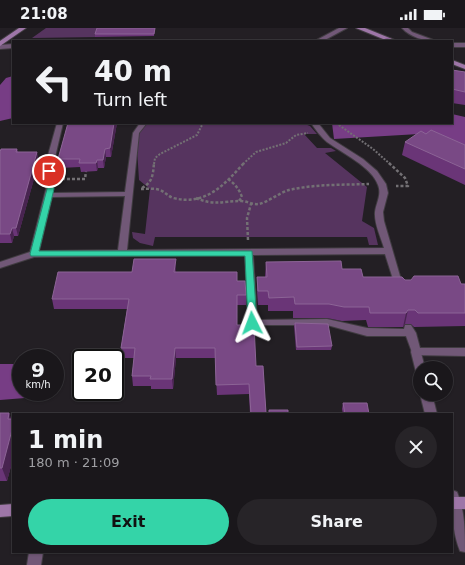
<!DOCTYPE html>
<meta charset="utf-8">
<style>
:root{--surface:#1a171b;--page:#272428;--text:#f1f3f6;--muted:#9f9fa3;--line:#38363a;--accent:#34d4a8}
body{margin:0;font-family:"DejaVu Sans",sans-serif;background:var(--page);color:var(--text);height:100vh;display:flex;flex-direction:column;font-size:15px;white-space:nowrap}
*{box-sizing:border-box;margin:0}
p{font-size:13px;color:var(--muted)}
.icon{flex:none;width:22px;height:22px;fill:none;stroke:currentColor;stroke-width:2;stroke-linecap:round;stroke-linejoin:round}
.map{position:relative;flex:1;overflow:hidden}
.details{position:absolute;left:12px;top:385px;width:441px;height:140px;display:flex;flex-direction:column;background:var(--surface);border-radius:0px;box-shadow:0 1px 3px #0004,0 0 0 1px var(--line)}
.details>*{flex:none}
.top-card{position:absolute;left:12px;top:12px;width:441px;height:84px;border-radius:0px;box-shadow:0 1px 3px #0004,0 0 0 1px var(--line);background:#1a171b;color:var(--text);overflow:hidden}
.tools{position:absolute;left:413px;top:333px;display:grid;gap:8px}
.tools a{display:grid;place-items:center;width:40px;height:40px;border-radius:50%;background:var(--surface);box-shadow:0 1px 3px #0004,0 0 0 1px var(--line);font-size:20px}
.speed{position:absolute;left:12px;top:321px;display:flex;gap:8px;font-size:20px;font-weight:700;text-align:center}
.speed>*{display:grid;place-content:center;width:52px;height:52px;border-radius:50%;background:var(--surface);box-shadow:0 1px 3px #0004,0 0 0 1px var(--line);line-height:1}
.speed small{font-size:10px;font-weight:400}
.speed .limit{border:2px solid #111;border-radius:6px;background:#fff;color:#111}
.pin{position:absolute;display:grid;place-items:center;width:34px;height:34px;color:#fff;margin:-17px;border:2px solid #fff;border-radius:50%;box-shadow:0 1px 4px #0007}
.me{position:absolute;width:44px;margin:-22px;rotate:357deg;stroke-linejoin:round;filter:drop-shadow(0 0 3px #0008)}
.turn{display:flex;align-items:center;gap:14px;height:84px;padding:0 16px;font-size:18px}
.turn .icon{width:52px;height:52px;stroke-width:2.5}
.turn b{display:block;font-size:28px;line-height:34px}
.round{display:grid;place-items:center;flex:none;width:42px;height:42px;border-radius:21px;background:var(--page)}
.headline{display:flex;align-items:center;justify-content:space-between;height:68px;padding:0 16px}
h1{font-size:24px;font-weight:800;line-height:30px}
.button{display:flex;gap:8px;margin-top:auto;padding:8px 16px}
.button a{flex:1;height:46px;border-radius:24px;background:var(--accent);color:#111;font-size:16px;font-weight:800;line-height:46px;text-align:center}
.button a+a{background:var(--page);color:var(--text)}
.status{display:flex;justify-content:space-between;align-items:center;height:28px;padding:0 20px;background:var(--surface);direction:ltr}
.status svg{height:11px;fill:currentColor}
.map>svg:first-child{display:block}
</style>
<div class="status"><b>21:08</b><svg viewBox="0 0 49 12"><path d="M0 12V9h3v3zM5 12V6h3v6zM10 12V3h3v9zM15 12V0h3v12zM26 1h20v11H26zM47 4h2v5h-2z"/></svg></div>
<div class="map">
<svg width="465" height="537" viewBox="0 0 465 537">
<rect width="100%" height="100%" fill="#231f24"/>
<path fill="#56345f" d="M46,0H98L95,9L32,10Z
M146,95H302L310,98L317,106H304L317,120H331L336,123L325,125L367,159L362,193L374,200L378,217H369L367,209H155L153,218L140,215L133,210L132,204L145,206L150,161L139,152L136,105Z"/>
<path fill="#773d85" d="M13,48V90L0,93V57L6,50Z
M452,86L465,89V120L419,106L334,111L332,95H452Z
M0,336H21V364H28L25,370L0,372Z"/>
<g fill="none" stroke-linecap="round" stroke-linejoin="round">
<g stroke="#403c41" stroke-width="2">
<path id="lane" d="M402,0H408L412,4L436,13C424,13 410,9 402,0Z
M452,15H465V19H452Z
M57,95H63L53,138V165L125,164L133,105L140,95H147L139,105L127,222L384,220C381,209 374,196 375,184C376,175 382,167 378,157C372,139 342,125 327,114C321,109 315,101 311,95H318L330,110L363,131L377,143L386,156L388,165L383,184L384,193L400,248L406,258L405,260H399L392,248L385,226L253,227L257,292L327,291L367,300L404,301L405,297H411L416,305L420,320H465V328L413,327L406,308H367L327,297H250L248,295L245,227L34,229L0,240V234L30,224L46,161L45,138ZM125,168L118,222L39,223L52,169Z"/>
</g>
<g stroke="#403c41" stroke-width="2">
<path id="street" d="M339,0H347L323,13H315Z
M13,16V20L0,21V17Z
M416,320L420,321L425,340H420V345L416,344L411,324L412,321Z
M420,366H432L437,386H425Z
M452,462L457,464C465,483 465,504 465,524L460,523C452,503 452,483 452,462Z
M29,524H43L41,537H27Z"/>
</g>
<g stroke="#403c41" stroke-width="2">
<path id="secondary" d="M19,0H26L0,18V13Z
M356,0H365L397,13H388Z
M452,32L465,37V41L452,36Z
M452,469H465V481H452Z
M13,476V488L0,489V477Z"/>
</g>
<path stroke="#737074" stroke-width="2" stroke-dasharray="2 1.5" stroke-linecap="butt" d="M336,95L373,121L390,136
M154,136L155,130L160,126L197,107L203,95
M243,136L256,124L286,115L296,107L308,105"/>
<path stroke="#737074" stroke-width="2.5" stroke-dasharray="3 2" stroke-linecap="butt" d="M389,135L405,150L408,158H396
M62,151H85L86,143
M228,151C235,156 239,161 242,169L239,173
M142,160C153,154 153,146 154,135
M141,161C147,161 154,160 160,162C165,164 168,168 173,170C206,178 224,157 244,135
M196,170C214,178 222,173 241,173C247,173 252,177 259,176C268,174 279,165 289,162C315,156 343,157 369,156
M248,212L247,190L251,176"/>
<use href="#lane" fill="#715877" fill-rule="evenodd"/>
<use href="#street" fill="#715877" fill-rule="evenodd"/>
<use href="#secondary" fill="#9e76a8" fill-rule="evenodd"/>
</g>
<path fill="#6a3577" d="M155,0L154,8L95,9V6Z
M452,42L465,44V77L452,75Z
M68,95H117L111,129H106L104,140H98L97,143L81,144L80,139L60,140L58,131Z
M426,106L465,117V157L402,127L405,114Z
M17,121L18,124L39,133L18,208H14L12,215H0V124Z
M266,234L342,241L363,249L465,256V298L414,299L411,296H405L403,299H368L366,292L342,293L327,290H293V283H268V277H258L257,263V249H265Z
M176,241V244L237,253L246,267V277H237V297L256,338H263L266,386H250L249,366L217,367L215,330H176L173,361H151V358H133L132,348L134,330H123L121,320L127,281H54L52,271Z
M295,295L332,318L331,322H296L294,298Z
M343,375L369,386H343L342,381Z
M0,385H9L11,391H13V431L7,453H0Z"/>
<path fill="#482450" d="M114,95H117L111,129L110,120Z
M105,121L106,129L104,140L103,132Z
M37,124L39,133L18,208L16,200Z
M97,132L98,140L97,143L96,135Z
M12,200L14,208L12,215L10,206Z
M176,231V241L175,254L174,244Z
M408,282L405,296L403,299L406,285Z
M175,320L176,330L173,361L172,351Z
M9,385L13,396V431L7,453L2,440L8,391Z"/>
<path fill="#794985" stroke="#8c6496" d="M97,0H155L154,6H95Z
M387,10L396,13H382Z
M452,42L465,44V64L452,61Z
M68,95H114L110,120L105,121L103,132H97L96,135H79L80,131H58Z
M431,102L465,117V141L405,114L421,103L426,106Z
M1,121H17L16,124H37L16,200H12L10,206H0V124Z
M134,231H176L174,244H237V253H245L246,267H237V297H254L256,338H263L266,385L251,386L249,356L216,357L215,320H175L172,351H150L151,348H132L135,320H121L129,271H52L58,244H132Z
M341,233L342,241H361L363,249H402L405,252H411L414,248H458L461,256H465V285H418L415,282H408L406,285H370L369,279H344L329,276H295L294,269L269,270L268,263H258L257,249H267L266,234Z
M295,295L328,296L332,318L297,319Z
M343,375H367L369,386H345Z
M269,382H288V386H269Z
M0,385H9L8,391H13V398L2,440H0Z"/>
<path fill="#34d4a8" stroke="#228a6d" d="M49,141L53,143L54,161L39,223H252L257,295L256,297L252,298L248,295L245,228H31L30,226L47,161L45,143Z"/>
</svg>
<div class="tools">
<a><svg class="icon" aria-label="search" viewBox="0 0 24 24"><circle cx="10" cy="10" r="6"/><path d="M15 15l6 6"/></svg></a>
</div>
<div class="speed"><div>9<small>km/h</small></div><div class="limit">20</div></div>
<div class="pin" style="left:49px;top:143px;background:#d93025"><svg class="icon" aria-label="arrive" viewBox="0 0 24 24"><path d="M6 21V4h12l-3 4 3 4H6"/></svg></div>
<svg class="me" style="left:252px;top:295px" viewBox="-20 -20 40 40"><path d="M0-17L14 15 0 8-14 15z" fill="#34d4a8" stroke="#fff" stroke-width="4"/></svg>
<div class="top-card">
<div class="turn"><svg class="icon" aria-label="left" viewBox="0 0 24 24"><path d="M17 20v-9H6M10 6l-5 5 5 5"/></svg><div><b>40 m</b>Turn left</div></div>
</div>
<section class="details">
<div class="headline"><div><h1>1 min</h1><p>180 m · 21:09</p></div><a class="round"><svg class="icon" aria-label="close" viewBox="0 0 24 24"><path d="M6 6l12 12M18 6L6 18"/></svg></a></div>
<div class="button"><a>Exit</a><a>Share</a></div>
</section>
</div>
